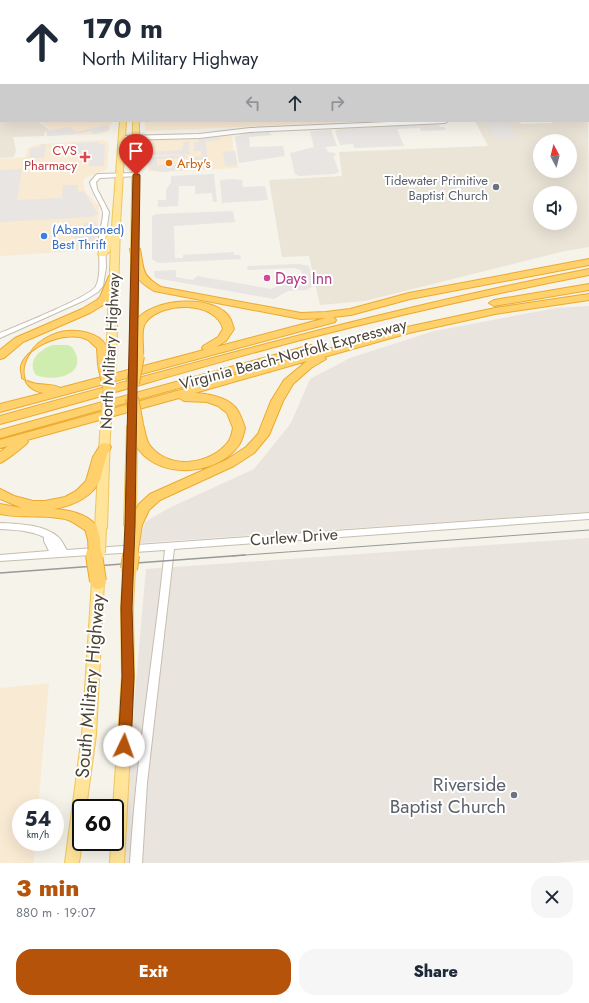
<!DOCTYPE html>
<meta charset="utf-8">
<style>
:root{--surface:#fff;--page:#f6f6f7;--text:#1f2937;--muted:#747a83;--accent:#b45309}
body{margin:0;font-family:Jost,sans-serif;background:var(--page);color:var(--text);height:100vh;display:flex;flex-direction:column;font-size:15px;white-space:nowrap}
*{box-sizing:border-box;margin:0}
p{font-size:13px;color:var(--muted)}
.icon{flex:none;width:22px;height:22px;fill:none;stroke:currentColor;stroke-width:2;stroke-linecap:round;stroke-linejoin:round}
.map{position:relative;height:863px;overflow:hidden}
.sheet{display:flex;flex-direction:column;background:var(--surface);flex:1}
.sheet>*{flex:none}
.banner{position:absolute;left:0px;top:0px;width:589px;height:122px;box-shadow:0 4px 16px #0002;background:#fff;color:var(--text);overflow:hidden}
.needle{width:26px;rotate:353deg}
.tools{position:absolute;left:533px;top:134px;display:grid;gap:8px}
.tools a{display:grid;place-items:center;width:44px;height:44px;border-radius:50%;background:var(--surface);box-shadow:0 4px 16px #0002;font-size:20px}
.speed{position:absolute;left:12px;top:799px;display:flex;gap:8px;font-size:20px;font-weight:700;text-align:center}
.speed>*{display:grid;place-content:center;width:52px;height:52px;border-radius:50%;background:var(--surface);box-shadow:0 4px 16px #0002;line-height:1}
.speed small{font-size:10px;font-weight:400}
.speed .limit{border:2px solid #111;border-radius:6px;background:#fff;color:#111}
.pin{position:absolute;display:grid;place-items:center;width:34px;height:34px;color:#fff;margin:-41px -17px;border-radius:50% 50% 50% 0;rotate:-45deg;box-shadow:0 0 4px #0007}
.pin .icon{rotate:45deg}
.me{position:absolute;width:44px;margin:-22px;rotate:3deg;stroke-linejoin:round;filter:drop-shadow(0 0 3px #0008)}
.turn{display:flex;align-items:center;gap:14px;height:84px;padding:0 16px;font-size:18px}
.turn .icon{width:52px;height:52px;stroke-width:2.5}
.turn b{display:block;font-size:28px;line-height:34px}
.lanes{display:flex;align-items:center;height:38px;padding:0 16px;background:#0003;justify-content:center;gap:20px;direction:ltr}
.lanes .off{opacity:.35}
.round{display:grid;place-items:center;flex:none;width:42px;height:42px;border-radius:16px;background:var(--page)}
.overview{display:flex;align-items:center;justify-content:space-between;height:68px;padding:0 16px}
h1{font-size:24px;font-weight:800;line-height:30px;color:var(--accent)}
.primary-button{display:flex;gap:8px;margin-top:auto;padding:8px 16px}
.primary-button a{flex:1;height:46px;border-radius:16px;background:var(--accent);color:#fff;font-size:16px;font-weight:800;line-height:46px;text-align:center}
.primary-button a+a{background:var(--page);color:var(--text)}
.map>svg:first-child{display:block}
</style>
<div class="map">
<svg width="589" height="863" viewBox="0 0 589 863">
<rect width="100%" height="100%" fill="#f6f3ea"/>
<path fill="#ebe5d8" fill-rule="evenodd" d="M0,92L1,121H38L50,130L45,132L44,136L13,137L16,150L14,157L0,158Z
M588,105L589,247L565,251L365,301L320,305L309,256L282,257L269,180L342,176L339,152L488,146L475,121H520L521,124L552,123L551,121H588ZM540,141H570V171H540ZM540,193H570V223H540Z"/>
<path fill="#f9ead4" d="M40,121H112L109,131L100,134L46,136V132L52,130Z
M145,121H374L145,131Z
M229,135L232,136L233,150L236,152L238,168L157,172L148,171L146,144L151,140Z
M103,140L109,143L107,169L83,179L85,192L99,206L97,247L92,250L0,256V159L26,157L28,148L40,144Z
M49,683L38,808H21V842H35L34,863H0V688Z"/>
<path fill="#e9e4de" d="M589,306V512L139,543L145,522L169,508L254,469L291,423L310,379L350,358L434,331L556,308Z
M589,538V860L554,863H120L146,569Z"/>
<path fill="#d0edb0" d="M53,345H68L72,347C91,374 55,383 36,375C26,361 40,349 53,345Z"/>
<path fill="#e8e5e2" d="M486,121H507L517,139H496Z
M438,124L440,127H444L446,130L421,131L420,128L397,129L404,146L354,148L353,144L340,145L335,131L339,129Z
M107,125L110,128L107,129L108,130L94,134L91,131L74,134L47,136V131L70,127L76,132Z
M331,130L337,146L325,147L329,153L332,152L337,155L333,156L339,172L334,174L299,176L295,174L290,153L314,147L310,131Z
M269,132L272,135L249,137L250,147L283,146L285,156L239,163L235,137L245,133Z
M219,137L220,140L206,141L208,168L195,169L194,157H202L201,151H194V142H199L198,139Z
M189,141L190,154L153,155L150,152L181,150L183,148V142Z
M98,142L99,144H105L104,166H89L91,154L71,155L70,153L71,143Z
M41,144H46L44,158H29L31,148L40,147Z
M235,151L237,165L225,166L223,152Z
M185,155L188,158L157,159V165H181V163L189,162V165H193V169L163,172L149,169L150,160L154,159L150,157Z
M22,169L17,200L62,198L63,185H78V192L84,191L98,214L92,217L0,222V170Z
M214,174L217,202H213L212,193L195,194V186H179L178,206L158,207V200H166V190L171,182V176Z
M230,179L242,180L243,187L265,186L268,200L222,203L220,180Z
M233,211L235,222L174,226L175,258H183V255L234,252V255H240L241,259L158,263L152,259V216L157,214Z
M93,222L98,225L96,246L90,250H77V246H74L76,227H83L84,223Z
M299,264L309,266L313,286L307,290L288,291L274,299L155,278L154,271L176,270V277L193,280L197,276L271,289L284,283L292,286L302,285L304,281L301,270L293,268L248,270L247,266Z"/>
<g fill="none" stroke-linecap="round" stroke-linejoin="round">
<g stroke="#c6beae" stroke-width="2">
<path id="tertiary" d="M516,0H522L523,1H517Z
M588,23H589V25H588Z
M588,88H589V90H588Z
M411,121H448L445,123L250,132L199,138L122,140L119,138L122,136L199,134L250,128Z
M136,173L138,174V176L100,178L96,182L97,189L109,212L105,240L106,267L103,286L98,292L85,300L0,338V333C15,327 92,296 96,286C102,274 98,253 99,240C99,231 103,222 103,213C102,204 92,193 90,182L96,175L98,174Z
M589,513V519L174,549L147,783L142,863H130C136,758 154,654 165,550L0,561V555L49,551L44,541V537C30,530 15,530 0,529V523C17,524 44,524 58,537C62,540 64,546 67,550Z"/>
</g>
<g stroke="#eec660" stroke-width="2">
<path id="primary" d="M117,0H123V1H117Z
M125,0H131V1H125Z
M137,0H143V1H137Z
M144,0H150L151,1H145Z
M120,121H126L120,225L116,364L111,367L106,364L111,245L110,251L105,256H99L98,254L102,250L104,242L112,226Z
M133,121H139L138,337L134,340L130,337Z
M132,423L137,426L136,525L134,528H126L124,525L127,426Z
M105,431L110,434L107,528L105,531H97L95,528L100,434Z
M129,565L133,566L135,569L133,608L134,677L124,863H110L111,842H115V808H113L122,677L121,608L123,569L125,566Z
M98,577L102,578L104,581L96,735L86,808H81L82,842L79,863H65L82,735L92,581L94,578Z"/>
</g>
<g stroke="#ebaa2f" stroke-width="2">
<path id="motorway" d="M135,246L140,249C144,270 141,275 161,287L301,313L326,312L350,309L409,293L589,259V265L410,299L351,315L333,317L336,320L335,322L0,412V404L44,393C0,386 33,318 88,333C105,338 110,348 110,365L104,368L98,365L97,348C94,346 91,342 88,340C69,329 27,345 21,366C20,369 22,374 22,378C35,388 53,382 60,388L204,350L202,348L203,346L218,337L223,329C216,301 162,301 146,322C140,330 144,346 143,356L138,359L134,358L133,356C133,346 130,332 135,322C150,297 219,293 231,320C232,323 233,326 234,329L226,341L216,347L326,318L301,319L154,291C132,278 135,272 130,249Z
M589,269V275C491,294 394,316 297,341C198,367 99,398 0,424V416C195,362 390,308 589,269Z
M114,273L119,276L110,298L105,304L90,313L23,342L4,358L0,359V350L15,338L82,309L97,300L100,297L109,276Z
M589,284V290L494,306L489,303L494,300Z
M589,294V300L495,314L409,333L324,357L326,359L311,368L293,384L283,401L269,435L254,453L234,466L160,500L149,510L141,527L136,529L131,527L129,524L139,504L150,494L226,460L246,447L258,434L271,401L284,380L307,361L195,393C209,394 230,397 238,411C241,416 243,422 245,428C244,433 242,440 239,445C218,475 162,480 139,450C135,444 133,432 131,424L133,421H141L143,424C145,431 146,442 151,447C171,470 210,465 228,442C231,439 232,432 233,428L227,413L218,406L207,402L184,401L179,398L27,440L28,442C25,446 4,462 0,463V452L8,446L0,448V440L407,327L495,308Z
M311,345L316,348L315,350L0,438V430Z
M105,443L109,444L111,447C105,457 104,466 101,477C95,496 73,506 54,509C69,510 89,514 98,528L96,531C85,535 78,523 68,520C49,514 22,519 0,514V504L22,508L0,499V489L14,496L33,501H45L65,497L76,491L86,481L93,457L101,444Z"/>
</g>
<use href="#tertiary" fill="#fff" fill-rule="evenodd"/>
<use href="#primary" fill="#ffe49a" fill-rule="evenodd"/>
<use href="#motorway" fill="#ffd16c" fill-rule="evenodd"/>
<path stroke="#999" stroke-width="1" d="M232,556L589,530"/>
<path stroke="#999" stroke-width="1.5" d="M0,573L245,555"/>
<g stroke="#eec660" stroke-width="12" stroke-linecap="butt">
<path id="primary-bridge" d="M105,434L111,364
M100,553L101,528"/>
</g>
<g stroke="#ebaa2f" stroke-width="14" stroke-linecap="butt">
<path id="motorway-bridge-far1" d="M104,365L109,387
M133,383L138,356
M132,398L137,424
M91,528L94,539L95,556
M131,556L136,524"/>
</g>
<g stroke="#ebaa2f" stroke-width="18" stroke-linecap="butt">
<path id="motorway-bridge" d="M94,555L98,581
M129,569L131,555"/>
</g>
<use href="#primary-bridge" stroke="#ffe49a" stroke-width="10"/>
<use href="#motorway-bridge-far1" stroke="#ffd16c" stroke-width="12"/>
<use href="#motorway-bridge" stroke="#ffd16c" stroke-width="16"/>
</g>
<path fill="#b45309" stroke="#753606" d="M136,173L140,175L135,525L132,608L134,677L131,746L129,750L124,751L120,750L118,746L122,677L121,608L125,525L133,175Z"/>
<path fill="#e0444e" stroke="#fff" stroke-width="1.5" d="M83 151h4v4h4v4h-4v4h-4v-4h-4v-4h4z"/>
<circle fill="#e8710a" stroke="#fff" stroke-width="1.5" cx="169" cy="163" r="4"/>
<g fill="#6b7280" stroke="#fff" stroke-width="1.5">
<circle cx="496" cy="187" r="4"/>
<circle cx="514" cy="795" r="4"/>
</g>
<circle fill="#3f7fe0" stroke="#fff" stroke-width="1.5" cx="44" cy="236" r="4"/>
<circle fill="#d1479c" stroke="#fff" stroke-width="1.5" cx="267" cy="278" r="4"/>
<g text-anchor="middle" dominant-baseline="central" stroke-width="4" stroke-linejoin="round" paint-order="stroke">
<g font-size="13" fill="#be3a42" stroke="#fff" text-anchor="end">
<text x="77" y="150">CVS<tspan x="77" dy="15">Pharmacy</tspan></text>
</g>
<g font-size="13" fill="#c56008" stroke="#fff" text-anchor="start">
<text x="177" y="163">Arby's</text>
</g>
<g font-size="13" fill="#5b616d" stroke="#fff" text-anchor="end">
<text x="488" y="180">Tidewater Primitive<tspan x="488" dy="15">Baptist Church</tspan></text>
</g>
<g font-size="13" fill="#366cbe" stroke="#fff" text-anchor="start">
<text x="52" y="229">(Abandoned)<tspan x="52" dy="15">Best Thrift</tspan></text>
</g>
<g font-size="16" fill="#b23c85" stroke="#fff" text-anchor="start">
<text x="275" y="278">Days Inn</text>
</g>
<g font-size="16" fill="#4b4437" stroke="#fff">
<text transform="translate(110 351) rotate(-87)">North Military Highway</text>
<text transform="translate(293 354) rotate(-15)">Virginia Beach-Norfolk Expressway</text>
<text transform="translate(294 537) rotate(-4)">Curlew Drive</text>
</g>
<g font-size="19" fill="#4b4437" stroke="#fff">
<text transform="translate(90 686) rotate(-85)">South Military Highway</text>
</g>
<g font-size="19" fill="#5b616d" stroke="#fff" text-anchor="end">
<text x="506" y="784">Riverside<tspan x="506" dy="22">Baptist Church</tspan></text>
</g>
</g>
</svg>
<div class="tools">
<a><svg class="needle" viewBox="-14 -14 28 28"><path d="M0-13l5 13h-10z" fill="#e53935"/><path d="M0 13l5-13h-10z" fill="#747a83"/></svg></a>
<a><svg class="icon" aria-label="sound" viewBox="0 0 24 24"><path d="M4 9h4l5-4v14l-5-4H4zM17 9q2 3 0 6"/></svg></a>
</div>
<div class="speed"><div>54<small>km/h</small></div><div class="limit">60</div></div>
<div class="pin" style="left:136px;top:175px;background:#d93025"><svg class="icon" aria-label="arrive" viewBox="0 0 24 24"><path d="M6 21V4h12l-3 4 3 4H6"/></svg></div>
<svg class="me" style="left:124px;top:746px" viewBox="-20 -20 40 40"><circle r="19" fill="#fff"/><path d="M0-13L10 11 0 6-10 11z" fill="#b45309"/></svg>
<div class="banner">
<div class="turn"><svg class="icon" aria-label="ahead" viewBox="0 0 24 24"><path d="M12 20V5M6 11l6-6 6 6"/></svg><div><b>170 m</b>North Military Highway</div></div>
<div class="lanes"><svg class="icon off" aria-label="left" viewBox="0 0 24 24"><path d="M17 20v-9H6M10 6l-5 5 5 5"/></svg><svg class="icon" aria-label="ahead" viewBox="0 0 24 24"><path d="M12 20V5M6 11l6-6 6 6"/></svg><svg class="icon off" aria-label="right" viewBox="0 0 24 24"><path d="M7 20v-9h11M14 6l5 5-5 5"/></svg></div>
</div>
</div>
<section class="sheet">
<div class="overview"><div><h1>3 min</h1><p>880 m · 19:07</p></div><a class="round"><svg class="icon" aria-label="close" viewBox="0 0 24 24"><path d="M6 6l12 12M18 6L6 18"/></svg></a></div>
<div class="primary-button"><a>Exit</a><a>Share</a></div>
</section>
